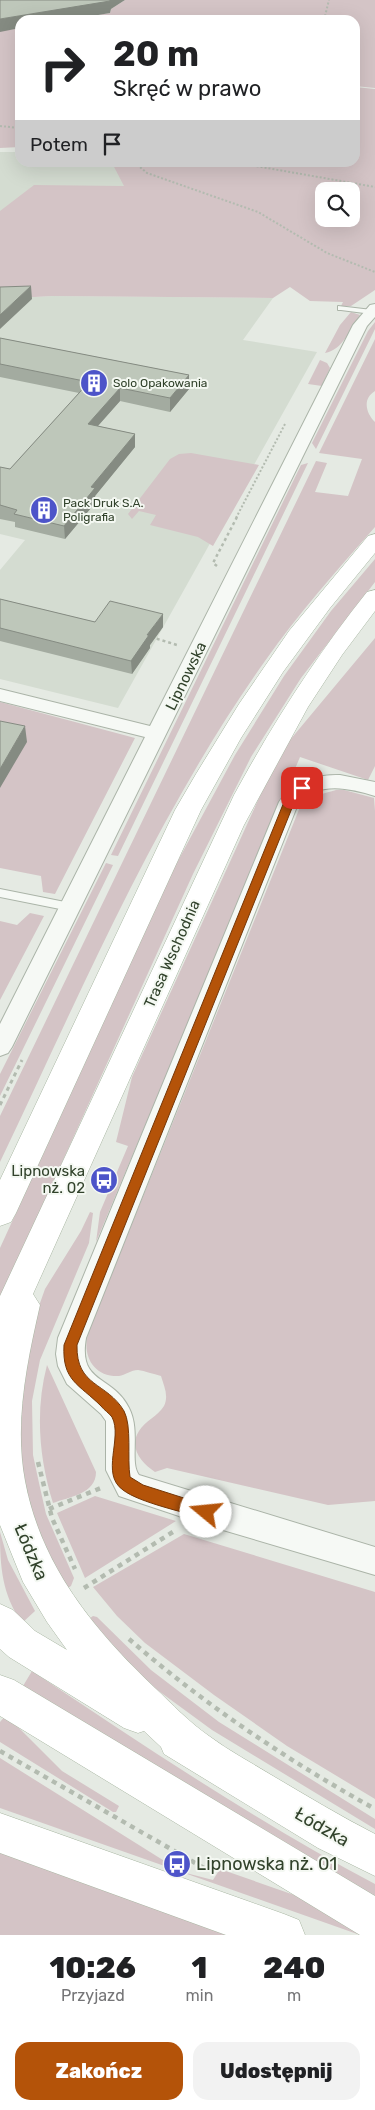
<!DOCTYPE html>
<html lang="pl">
<meta charset="utf-8">
<style>
:root{--surface:#fff;--page:#f2f2f2;--text:#202124;--muted:#757577;--accent:#b45309}
body{margin:0;font-family:Rubik,sans-serif;background:var(--page);color:var(--text);height:100vh;display:flex;flex-direction:column;font-size:19px;white-space:nowrap}
*{box-sizing:border-box;margin:0}
p{font-size:16px;color:var(--muted)}
.icon{flex:none;width:28px;height:28px;fill:none;stroke:currentColor;stroke-width:2;stroke-linecap:round;stroke-linejoin:round}
.map{position:relative;height:1935px;overflow:hidden}
.sheet{display:flex;flex-direction:column;background:var(--surface);flex:1}
.sheet>*{flex:none}
.banner{position:absolute;left:15px;top:15px;width:345px;height:152px;border-radius:15px;box-shadow:0 5px 20px #0002;background:#fff;color:var(--text);overflow:hidden}
.controls{position:absolute;left:315px;top:182px;display:grid;gap:10px}
.controls a{display:grid;place-items:center;width:45px;height:45px;border-radius:10px;background:var(--surface);box-shadow:0 5px 20px #0002;font-size:25px}
.pin{position:absolute;display:grid;place-items:center;width:42px;height:42px;color:#fff;margin:-21px;border-radius:10px;box-shadow:0 2px 8px #0006}
.me{position:absolute;width:55px;margin:-28px;rotate:287deg;stroke-linejoin:round;filter:drop-shadow(0 0 4px #0008)}
.turn{display:flex;align-items:center;gap:18px;height:105px;padding:0 15px;font-size:22px}
.turn .icon{width:65px;height:65px;stroke-width:2.5}
.turn b{display:block;font-size:35px;line-height:42px}
.then{display:flex;align-items:center;height:48px;padding:0 15px;background:#0003;gap:10px;font-size:19px}
.eta{display:flex;justify-content:space-evenly;align-items:center;height:85px;text-align:center}
.eta b{font-size:30px;font-weight:800;line-height:35px}
.button{display:flex;gap:10px;margin-top:auto;padding:10px 15px}
.button a{flex:1;height:58px;border-radius:15px;background:var(--accent);color:#fff;font-size:20px;font-weight:800;line-height:58px;text-align:center}
.button a+a{background:var(--page);color:var(--text)}
.map>svg:first-child{display:block}
</style>
<div class="map">
<svg width="375" height="1935" viewBox="0 0 375 1935">
<rect width="100%" height="100%" fill="#e5eae3"/>
<path fill="#d4dcd1" d="M0,152H20V162L118,163L177,272L0,266Z
M52,296L273,298L243,340L317,352L118,708L0,679V570L25,540L0,534V299Z"/>
<path fill="#d4c4c6" fill-rule="evenodd" d="M125,0H375V88L355,86V20H64L110,13L111,9Z
M20,28V147L0,148V31Z
M355,87L375,89V290L351,306H341L343,302L310,301L290,287L273,298L52,296L0,299V211L34,185L124,186L112,163L355,162ZM324,191H351V219H324Z
M351,312L360,315C350,329 343,350 325,353L340,325Z
M375,322V329L316,449L312,443L368,331Z
M375,339V391C362,399 366,413 375,422V527C337,570 298,614 265,661C155,816 81,992 0,1162V1116L316,461L327,463L315,492L348,496L362,459L319,453Z
M320,360L327,363L330,368L322,386L308,384Z
M191,453L259,465L213,546L198,537L150,525L156,515L139,511L132,519L128,514L170,459L179,454Z
M308,463L118,856L111,855L301,465Z
M375,559V582L301,678L251,757L193,874L0,1299V1248L173,870L235,755L284,676L331,611Z
M375,638V766L368,780L300,757L96,1242L100,1212L128,1146L116,1142L132,1077L280,752Z
M0,702L135,738L55,894L43,892L41,876L0,868Z
M336,790H344L374,798L375,811V1501L328,1505L167,1468L155,1472C142,1463 128,1448 139,1431C145,1421 158,1416 164,1406C169,1396 164,1386 161,1376C153,1374 145,1371 138,1370C131,1370 125,1375 119,1376C93,1377 82,1355 88,1333L300,807C310,796 322,794 336,790Z
M106,863L113,865L0,1096V1074Z
M30,913L44,916L0,1000V921L17,925Z
M90,1212L93,1213L89,1243L40,1360L32,1401L33,1455L39,1483L46,1514L74,1578L71,1586L63,1591L40,1542L17,1451L29,1334L45,1289L81,1231Z
M47,1365L96,1472C96,1494 69,1497 53,1503C39,1458 35,1411 47,1365Z
M95,1496L176,1521L85,1578L57,1513Z
M0,1532L8,1560L35,1611L22,1623C2,1594 0,1567 0,1532Z
M184,1534L375,1592V1799L287,1746L214,1695L145,1643L117,1616L93,1587Z
M93,1616L97,1617L151,1670L219,1722L375,1819V1829L212,1730L141,1678L83,1623Z
M32,1671C144,1746 256,1821 375,1884V1900L23,1686Z
M6,1715L62,1771L119,1806L116,1812H113L0,1742V1722Z
M0,1758L182,1872L213,1880L220,1869L297,1896L360,1935L0,1808Z
M0,1852L236,1935H0Z"/>
<g fill="none" stroke-linecap="round" stroke-linejoin="round">
<g stroke="#abb4a8" stroke-width="2">
<path id="service" d="M338,306L372,310L375,313L372,314L341,310H338Z
M0,889L70,903L75,907L70,911L0,897Z"/>
</g>
<g stroke="#abb4a8" stroke-width="2">
<path id="minor" d="M375,304V317L367,326L12,1047L8,1053L0,1056V1024L145,737L0,701V689L150,726L353,325L370,305Z
M340,775L375,782V796C348,788 319,781 298,804L86,1338C78,1385 112,1374 129,1408C141,1431 129,1462 139,1475L375,1547V1575L206,1525L119,1496L106,1470V1421L101,1414L67,1384L58,1366L56,1354L58,1338L279,802C293,780 316,775 340,775Z"/>
</g>
<g stroke="#a8b6a2" stroke-width="1">
<path id="primary" d="M375,534V553L330,608L283,672L241,738L201,810L16,1213L11,1222L0,1226V1180L175,810L196,774L239,704L289,631L368,536Z
M375,590V611L342,655L308,707L244,825L33,1294L40,1305C27,1362 14,1422 25,1481C41,1566 94,1630 155,1688C172,1704 190,1723 209,1736C229,1751 252,1763 273,1776C307,1796 340,1816 375,1834V1876L318,1848L164,1754L161,1747L144,1731L138,1733L124,1728L9,1657L0,1649V1604L13,1610L35,1631L67,1650L47,1622L23,1582L0,1525V1296L234,795C273,723 316,656 367,592Z
M0,1675L14,1680L375,1896V1935H360L0,1716Z
M0,1813L284,1914L299,1920L305,1935H226L0,1853Z"/>
</g>
<path stroke="#b3bbb0" stroke-width="2" stroke-dasharray="2 2" stroke-linecap="butt" d="M324,20L329,0
M0,126L20,128
M134,162L147,173L258,212L327,253L375,272
M233,162L375,187
M236,518L285,424"/>
<path stroke="#b3bbb0" stroke-width="2.5" stroke-dasharray="3 3" stroke-linecap="butt" d="M217,566L213,563L237,517
M151,637L177,645"/>
<path stroke="#b3bbb0" stroke-width="3" stroke-dasharray="4 4" stroke-linecap="butt" d="M0,1105L22,1060"/>
<path stroke="#b3bbb0" stroke-width="4.5" stroke-dasharray="5 5" stroke-linecap="butt" d="M38,1462L52,1518L75,1569
M49,1509L101,1488
M84,1588L176,1530
M129,1639C205,1705 287,1760 375,1809
M0,1751L204,1868L205,1871"/>
<use href="#service" fill="#f6f9f5" fill-rule="evenodd"/>
<use href="#minor" fill="#f6f9f5" fill-rule="evenodd"/>
<use href="#primary" fill="#fff" fill-rule="evenodd"/>
</g>
<path fill="#a3aba0" d="M0,338L189,375V389L170,412L120,401L98,426L135,434V447L95,496L96,502L65,539L15,527V522L0,519V467L10,469L79,393L0,377Z
M0,599L95,622L163,627L150,645V648L132,674L0,641Z"/>
<path fill="#858b82" d="M110,0H125L111,9L110,13L69,20H20V28L0,32V19Z
M31,286L32,299L0,329V315Z
M189,375V389L170,412V398Z
M120,388V401L88,437V424Z
M135,434V447L95,496L96,502L65,539L64,526L91,487Z
M163,614V627L150,645V648L132,674L131,661L147,635Z
M25,726L27,742L0,788V769Z"/>
<path fill="#bec7ba" stroke="#858b82" d="M0,0H110V1L0,19Z
M31,286L0,315V287Z
M0,338L189,375L170,398L120,388L88,424L135,434L91,487L95,488L64,526L14,514L17,510L0,505V467L10,469L89,382L0,364Z
M0,599L95,622L110,601L163,614L147,635H149L131,661L0,628Z
M0,721L25,726L0,769Z"/>
<path fill="#b45309" stroke="#753606" d="M302,785L307,788L294,803L77,1345C76,1387 107,1382 124,1411C132,1426 127,1458 130,1477L143,1485L212,1507L214,1512L212,1516L206,1519C185,1512 140,1503 123,1490C100,1474 123,1438 112,1417C109,1413 104,1410 101,1406C79,1384 62,1381 64,1345L284,802L299,786Z"/>
<defs>
<g id="building-disc" transform="scale(1.4375)"><circle r="9.5" fill="#4d54c9" stroke="#f4f8f2"/><path d="M-4-6H4V6H1V3H-1V6H-4ZM-2.5-4.3h1.7v1.8h-1.7ZM.8-4.3h1.7v1.8H.8ZM-2.5-1h1.7V.8h-1.7ZM.8-1h1.7V.8H.8Z" fill="#fff"/></g>
<g id="bus-disc" transform="scale(1.4375)"><circle r="9.5" fill="#4d54c9" stroke="#f4f8f2"/><path d="M-5-6H5V4H4V6H2V4H-2V6H-4V4H-5ZM-3.5-4V0h7V-4ZM-3.5 1.2v1.5H-2V1.2ZM2 1.2v1.5H3.5V1.2Z" fill="#fff"/></g>
</defs>
<g fill-rule="evenodd">
<use href="#building-disc" x="94" y="383"/>
<use href="#building-disc" x="44" y="510"/>
<use href="#bus-disc" x="104" y="1180"/>
<use href="#bus-disc" x="177" y="1864"/>
</g>
<g text-anchor="middle" dominant-baseline="central" stroke-width="4" stroke-linejoin="round" paint-order="stroke">
<g font-size="12" fill="#31422b" stroke="#f4f8f2" text-anchor="start">
<text x="113" y="383">Solo Opakowania</text>
<text x="63" y="503">Pack Druk S.A.<tspan x="63" dy="14">Poligrafia</tspan></text>
</g>
<g font-size="15" fill="#31422b" stroke="#f4f8f2">
<text transform="translate(186 676) rotate(-64)">Lipnowska</text>
<text transform="translate(172 954) rotate(-66)">Trasa Wschodnia</text>
</g>
<g font-size="15" fill="#31422b" stroke="#f4f8f2" text-anchor="end">
<text x="85" y="1171">Lipnowska<tspan x="85" dy="17">nż. 02</tspan></text>
</g>
<g font-size="18" fill="#31422b" stroke="#f4f8f2">
<text transform="translate(31 1552) rotate(67)">Łódzka</text>
<text transform="translate(322 1827) rotate(30)">Łódzka</text>
</g>
<g font-size="18" fill="#31422b" stroke="#f4f8f2" text-anchor="start">
<text x="196" y="1864">Lipnowska nż. 01</text>
</g>
</g>
</svg>
<div class="controls">
<a><svg class="icon" aria-label="search" viewBox="0 0 24 24"><circle cx="10" cy="10" r="6"/><path d="M15 15l6 6"/></svg></a>
</div>
<div class="pin" style="left:302px;top:788px;background:#d93025"><svg class="icon" aria-label="arrive" viewBox="0 0 24 24"><path d="M6 21V4h12l-3 4 3 4H6"/></svg></div>
<svg class="me" style="left:206px;top:1512px" viewBox="-20 -20 40 40"><circle r="19" fill="#fff"/><path d="M0-13L10 11 0 6-10 11z" fill="#b45309"/></svg>
<div class="banner">
<div class="turn"><svg class="icon" aria-label="right" viewBox="0 0 24 24"><path d="M7 20v-9h11M14 6l5 5-5 5"/></svg><div><b>20 m</b>Skręć w prawo</div></div>
<div class="then">Potem<svg class="icon" aria-label="arrive" viewBox="0 0 24 24"><path d="M6 21V4h12l-3 4 3 4H6"/></svg></div>
</div>
</div>
<section class="sheet">
<div class="eta">
<div><b>10:26</b><p>Przyjazd</p></div>
<div><b>1</b><p>min</p></div>
<div><b>240</b><p>m</p></div>
</div>
<div class="button"><a>Zakończ</a><a>Udostępnij</a></div>
</section>
